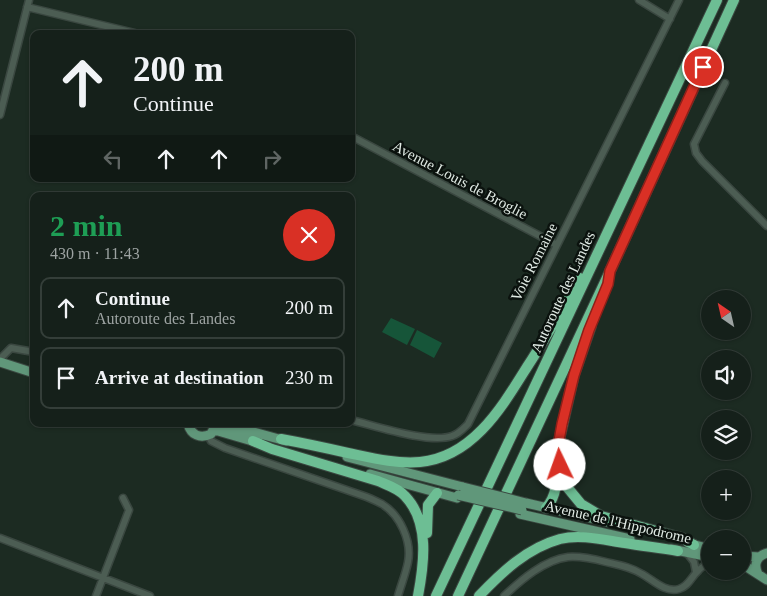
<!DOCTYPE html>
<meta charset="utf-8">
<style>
:root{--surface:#15201a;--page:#222d27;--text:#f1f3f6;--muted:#9da3a2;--line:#343e39}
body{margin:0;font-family:"Times New Roman",serif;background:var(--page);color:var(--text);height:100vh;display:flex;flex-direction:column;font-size:19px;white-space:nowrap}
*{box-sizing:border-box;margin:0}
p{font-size:16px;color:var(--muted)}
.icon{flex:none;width:28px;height:28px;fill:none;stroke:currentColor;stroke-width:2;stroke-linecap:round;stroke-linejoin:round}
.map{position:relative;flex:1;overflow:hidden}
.details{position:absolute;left:30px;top:192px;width:325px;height:235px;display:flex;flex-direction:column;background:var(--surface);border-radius:10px;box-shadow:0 1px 4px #0004,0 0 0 1px var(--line)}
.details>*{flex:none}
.guide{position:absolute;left:30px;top:30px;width:325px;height:152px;border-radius:10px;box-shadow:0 1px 4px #0004,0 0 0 1px var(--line);background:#15201a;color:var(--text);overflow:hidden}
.needle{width:32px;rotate:326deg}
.buttons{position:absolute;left:701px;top:290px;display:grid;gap:10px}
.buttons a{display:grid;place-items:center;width:50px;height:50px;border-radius:50%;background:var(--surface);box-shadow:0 1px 4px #0004,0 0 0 1px var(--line);font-size:25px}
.pin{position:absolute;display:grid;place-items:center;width:42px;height:42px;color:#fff;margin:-21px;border:2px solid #fff;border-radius:50%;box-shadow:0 1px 5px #0007}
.me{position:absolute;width:55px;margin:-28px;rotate:357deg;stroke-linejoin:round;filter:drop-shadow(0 0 4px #0008)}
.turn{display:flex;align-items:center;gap:18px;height:105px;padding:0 20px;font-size:22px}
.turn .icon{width:65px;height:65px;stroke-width:2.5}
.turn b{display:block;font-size:35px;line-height:42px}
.lanes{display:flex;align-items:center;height:48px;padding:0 20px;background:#0003;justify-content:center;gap:25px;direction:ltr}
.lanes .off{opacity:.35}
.round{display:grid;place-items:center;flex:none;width:52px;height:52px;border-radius:26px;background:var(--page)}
.summary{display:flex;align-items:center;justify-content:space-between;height:85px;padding:0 20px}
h1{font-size:30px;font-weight:600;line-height:38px;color:#1e9e55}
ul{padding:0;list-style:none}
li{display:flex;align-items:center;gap:15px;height:62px;margin:0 10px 8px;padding:0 10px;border:2px solid var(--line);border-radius:10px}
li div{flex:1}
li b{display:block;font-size:19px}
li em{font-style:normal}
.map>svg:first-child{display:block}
</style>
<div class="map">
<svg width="767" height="596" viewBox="0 0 767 596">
<rect width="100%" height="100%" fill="#1c2b22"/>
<path fill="#165539" d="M391,318L415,329L407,345L382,332Z
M417,330L442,343L434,358L410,345Z"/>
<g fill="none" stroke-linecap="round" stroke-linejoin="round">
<g stroke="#3a4740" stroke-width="9">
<path id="minor" d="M639,0L670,19
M27,7L139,34
M725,83L694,144L696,153L702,161L767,226
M0,115L29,0
M351,136L557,245
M1,358L11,348L34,352
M351,420C376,426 429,444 452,436C459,434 463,429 468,424L679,0
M208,435L211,441L225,448L364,496C370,498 376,501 382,504C400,515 412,541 408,562C406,573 401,585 398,596
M0,538L150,596
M687,553L694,562L696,572
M96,596L129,510L123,498
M504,596C521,580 544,560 568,557C580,556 594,559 606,562C619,565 631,567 642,574C653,580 665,593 679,589C689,586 691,577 698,571C701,567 706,565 710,562"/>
</g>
<g stroke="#3a4740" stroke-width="11">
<path id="major" d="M0,362L34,373
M188,424C191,435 200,439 211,434L216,424
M224,424L286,441
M213,431H218L259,443
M347,457L463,487
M370,474L457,498
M526,503L608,522
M520,514L630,539
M688,543L710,549
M671,549L710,557
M742,556L759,557
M742,564L767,580
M758,574C753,564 757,556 767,553"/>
</g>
<g stroke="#3a4740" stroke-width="12">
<path id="highway" d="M591,326L574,375L558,445L560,465L567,487L581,504L601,516L682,538L694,545
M281,439C303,443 326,448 348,453C372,458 395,464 420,462C473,457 502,407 527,367C546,338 563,308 580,278
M253,441L272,449L378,481C387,485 398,488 405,496C430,522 424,564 418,596
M546,508C557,496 557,480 557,464
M427,533L428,505L437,493
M436,596L717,0
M458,596L610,271L734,0
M479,596C502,572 527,548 560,539C581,534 604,540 625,543C643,546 661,548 678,551"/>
</g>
<use href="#minor" stroke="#4c5d53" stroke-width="6"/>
<use href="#major" stroke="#60977a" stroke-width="9"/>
<use href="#highway" stroke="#6dbe94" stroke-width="10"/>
<g stroke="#3a4740" stroke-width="11" stroke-linecap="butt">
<path id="major-bridge" d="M463,487L526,503
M458,495L522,510"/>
</g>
<use href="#major-bridge" stroke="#60977a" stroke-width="9"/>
</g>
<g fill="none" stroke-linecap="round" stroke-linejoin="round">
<g stroke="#8d1f18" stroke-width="12">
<path id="route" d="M560,465L558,446L562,424L574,375L589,330L608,284L610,271L703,67"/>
</g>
<use href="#route" stroke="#d93025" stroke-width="9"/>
</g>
<g text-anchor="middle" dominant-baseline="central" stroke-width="5" stroke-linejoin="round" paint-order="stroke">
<g font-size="15" fill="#e0eae4" stroke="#0b120e">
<text transform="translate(460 180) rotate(28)">Avenue Louis de Broglie</text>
<text transform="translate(534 262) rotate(-63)">Voie Romaine</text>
<text transform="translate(563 292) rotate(-65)">Autoroute des Landes</text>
<text transform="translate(618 522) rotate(13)">Avenue de l'Hippodrome</text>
</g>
</g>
</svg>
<div class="buttons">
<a><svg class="needle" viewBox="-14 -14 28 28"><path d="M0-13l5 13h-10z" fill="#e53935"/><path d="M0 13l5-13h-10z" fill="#9da3a2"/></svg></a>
<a><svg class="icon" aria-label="sound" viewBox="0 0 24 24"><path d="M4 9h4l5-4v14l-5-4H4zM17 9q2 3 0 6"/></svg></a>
<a><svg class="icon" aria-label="layers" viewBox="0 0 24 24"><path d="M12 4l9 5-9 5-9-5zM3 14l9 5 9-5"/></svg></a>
<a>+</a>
<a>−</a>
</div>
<div class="pin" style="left:703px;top:67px;background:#d93025"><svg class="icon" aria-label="arrive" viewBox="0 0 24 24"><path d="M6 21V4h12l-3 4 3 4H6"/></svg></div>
<svg class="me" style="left:560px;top:465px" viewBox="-20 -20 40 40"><circle r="19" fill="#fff"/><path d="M0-13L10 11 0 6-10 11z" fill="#d93025"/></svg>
<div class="guide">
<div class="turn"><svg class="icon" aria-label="ahead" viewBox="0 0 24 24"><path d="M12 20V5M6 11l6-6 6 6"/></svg><div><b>200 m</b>Continue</div></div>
<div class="lanes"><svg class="icon off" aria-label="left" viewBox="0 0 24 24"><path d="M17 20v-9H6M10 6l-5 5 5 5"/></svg><svg class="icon" aria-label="ahead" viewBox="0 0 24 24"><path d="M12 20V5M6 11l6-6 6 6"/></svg><svg class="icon" aria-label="ahead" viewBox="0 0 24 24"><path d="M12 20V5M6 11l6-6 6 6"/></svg><svg class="icon off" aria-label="right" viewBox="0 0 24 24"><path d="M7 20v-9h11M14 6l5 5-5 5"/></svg></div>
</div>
<section class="details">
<div class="summary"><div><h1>2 min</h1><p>430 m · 11:43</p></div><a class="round" style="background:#d93025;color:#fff"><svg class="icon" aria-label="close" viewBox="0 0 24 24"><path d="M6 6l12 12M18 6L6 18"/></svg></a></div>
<ul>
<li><svg class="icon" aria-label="ahead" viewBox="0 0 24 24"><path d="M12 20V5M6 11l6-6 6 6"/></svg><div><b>Continue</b><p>Autoroute des Landes</p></div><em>200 m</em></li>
<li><svg class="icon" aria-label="arrive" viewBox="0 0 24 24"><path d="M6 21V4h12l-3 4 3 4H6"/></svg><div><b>Arrive at destination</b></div><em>230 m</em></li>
</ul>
</section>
</div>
